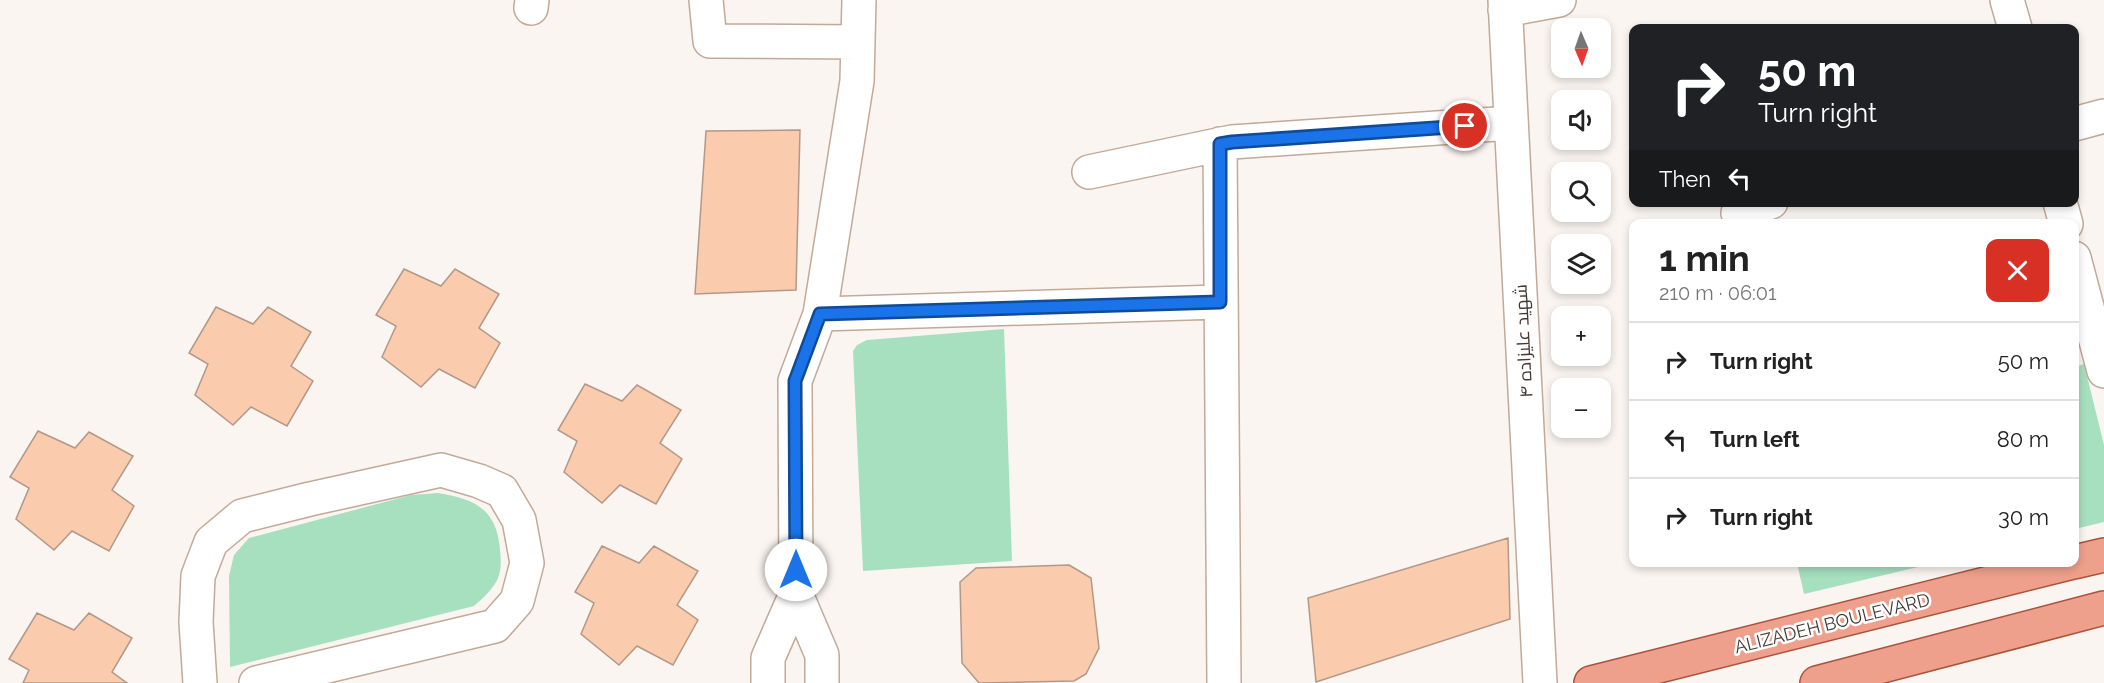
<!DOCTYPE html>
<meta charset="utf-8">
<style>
:root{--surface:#fff;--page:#f2f2f2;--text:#222;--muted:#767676;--line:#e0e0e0}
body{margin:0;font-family:Raleway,Cairo,sans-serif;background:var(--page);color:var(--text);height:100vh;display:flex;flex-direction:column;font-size:22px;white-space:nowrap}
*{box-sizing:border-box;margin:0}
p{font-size:20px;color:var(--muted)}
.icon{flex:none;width:33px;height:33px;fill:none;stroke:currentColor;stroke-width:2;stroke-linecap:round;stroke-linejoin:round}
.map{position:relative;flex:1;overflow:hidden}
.details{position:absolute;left:1629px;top:219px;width:450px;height:348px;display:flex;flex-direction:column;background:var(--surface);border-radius:12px;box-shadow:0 3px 9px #0003}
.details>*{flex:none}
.top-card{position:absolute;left:1629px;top:24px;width:450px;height:183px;border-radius:12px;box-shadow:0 3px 9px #0003;background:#202124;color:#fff;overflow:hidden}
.needle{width:39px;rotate:178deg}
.tools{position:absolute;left:1551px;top:18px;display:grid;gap:12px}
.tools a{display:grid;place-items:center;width:60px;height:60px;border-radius:12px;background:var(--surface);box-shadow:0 3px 9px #0003;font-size:30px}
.pin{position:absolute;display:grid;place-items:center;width:51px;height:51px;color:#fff;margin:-26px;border:3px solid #fff;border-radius:50%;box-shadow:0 2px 6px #0007}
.me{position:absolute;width:66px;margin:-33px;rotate:0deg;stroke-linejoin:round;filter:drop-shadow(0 0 4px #0008)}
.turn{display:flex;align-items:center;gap:21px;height:126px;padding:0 30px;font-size:27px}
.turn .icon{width:78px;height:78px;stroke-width:2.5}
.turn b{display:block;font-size:42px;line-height:51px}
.then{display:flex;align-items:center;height:57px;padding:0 30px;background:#0003;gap:12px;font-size:22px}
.round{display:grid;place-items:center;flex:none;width:63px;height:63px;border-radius:12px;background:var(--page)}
.summary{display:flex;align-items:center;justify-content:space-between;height:102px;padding:0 30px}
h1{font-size:36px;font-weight:700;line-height:45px}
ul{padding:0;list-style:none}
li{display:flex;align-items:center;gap:18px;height:78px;padding:0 30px;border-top:2px solid var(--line)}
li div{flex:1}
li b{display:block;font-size:22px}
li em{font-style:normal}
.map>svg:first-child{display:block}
</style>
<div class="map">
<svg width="2104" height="683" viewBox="0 0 2104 683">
<rect width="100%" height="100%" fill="#fbf5f1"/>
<path fill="#a6e0bf" d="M1004,329L1012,561L863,571L853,351L857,345L867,340Z
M2084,364L2104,445V522L2075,529V367Z
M438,493C475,499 497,509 500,550C501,560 502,572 496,582C491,591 482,599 474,606L230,667L229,576L234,555L249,538L411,495Z
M1797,563V562L1935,563L1804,594Z"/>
<path fill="#facbad" stroke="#b29888" stroke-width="1.5" d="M800,130L796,290L695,294L706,131Z
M404,269L441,286L455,269L499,294L479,328L500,343L475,388L439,369L421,387L382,357L396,326L376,315Z
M216,307L253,324L268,307L311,332L291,366L313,381L287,426L251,407L233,425L195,395L208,364L189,353Z
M585,384L622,401L637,385L681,410L660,443L682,459L656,504L620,485L602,503L564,472L577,441L558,430Z
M38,431L75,448L89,432L133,456L112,490L134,506L109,551L72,531L54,550L16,519L29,488L10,477Z
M1508,538L1510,619L1316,682L1308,598Z
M602,546L639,563L654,546L698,571L677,605L698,620L673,665L637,646L619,665L581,634L594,603L575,592Z
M1069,565L1091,578L1099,648L1086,674L1074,681L979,683L962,663L960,582L976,568Z
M37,613L74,630L89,613L132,638L112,672L127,683H23L29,670L9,659Z"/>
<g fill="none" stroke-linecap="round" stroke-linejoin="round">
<g stroke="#c3a998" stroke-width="36">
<path id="street" d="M706,0L710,41L858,42
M1505,0L1540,683
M2007,0L2015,28
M531,8L532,0
M1505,10L1559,0
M2074,124L2104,116
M1220,144L1224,683
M1089,172L1232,142L1511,123
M2060,202L2066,224
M1766,204L1738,213L1771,202
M2074,258L2104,371
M820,314L1220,302
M200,683L196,622L198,576L211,542L242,516L310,499L441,470L479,481L502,491L519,520L527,563L517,601L495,626L256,683
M768,683V658L796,594
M822,683V655L796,594L795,381L820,314L857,81L859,0"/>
</g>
<g stroke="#ab523a" stroke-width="36">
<path id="primary" d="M2074,562L2104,555
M1591,683L2073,562
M1817,683L2104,608"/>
</g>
<use href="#street" stroke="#fff" stroke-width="33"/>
<use href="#primary" stroke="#eea08c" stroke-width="33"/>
</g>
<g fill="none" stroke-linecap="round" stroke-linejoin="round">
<g stroke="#114b97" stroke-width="15">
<path id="route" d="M796,570L795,381L820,314L1220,302V144L1232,142L1465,126"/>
</g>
<use href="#route" stroke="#1a73e8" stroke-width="10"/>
</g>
<g text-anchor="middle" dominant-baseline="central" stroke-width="5" stroke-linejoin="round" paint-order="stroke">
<g font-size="18" fill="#443932" stroke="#fff">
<text transform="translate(1523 341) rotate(-93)">شهید علیزاده ۴</text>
<text transform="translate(1832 623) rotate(-14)">ALIZADEH BOULEVARD</text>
</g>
</g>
</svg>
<div class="tools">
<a><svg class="needle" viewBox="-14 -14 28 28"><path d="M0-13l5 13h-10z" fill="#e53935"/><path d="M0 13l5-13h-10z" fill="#767676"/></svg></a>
<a><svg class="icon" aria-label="sound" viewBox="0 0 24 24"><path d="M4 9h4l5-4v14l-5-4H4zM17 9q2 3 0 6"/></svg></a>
<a><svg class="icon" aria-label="search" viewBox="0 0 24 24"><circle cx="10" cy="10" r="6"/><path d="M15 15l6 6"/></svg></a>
<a><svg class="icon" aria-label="layers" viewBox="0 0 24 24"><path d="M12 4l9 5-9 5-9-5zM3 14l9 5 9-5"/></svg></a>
<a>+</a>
<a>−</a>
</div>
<div class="pin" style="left:1465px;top:126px;background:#d93025"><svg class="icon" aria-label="arrive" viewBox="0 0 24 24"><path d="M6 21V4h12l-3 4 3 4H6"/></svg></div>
<svg class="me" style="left:796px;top:570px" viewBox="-20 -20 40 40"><circle r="19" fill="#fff"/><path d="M0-13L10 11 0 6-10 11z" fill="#1a73e8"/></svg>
<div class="top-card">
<div class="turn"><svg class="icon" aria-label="right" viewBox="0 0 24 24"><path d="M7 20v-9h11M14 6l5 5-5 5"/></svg><div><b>50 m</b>Turn right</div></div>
<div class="then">Then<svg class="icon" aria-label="left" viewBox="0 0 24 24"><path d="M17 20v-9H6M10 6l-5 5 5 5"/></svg></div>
</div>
<section class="details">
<div class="summary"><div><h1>1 min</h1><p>210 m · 06:01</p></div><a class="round" style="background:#d93025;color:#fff"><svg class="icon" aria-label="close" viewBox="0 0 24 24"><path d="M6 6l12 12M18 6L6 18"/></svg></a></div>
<ul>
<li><svg class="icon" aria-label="right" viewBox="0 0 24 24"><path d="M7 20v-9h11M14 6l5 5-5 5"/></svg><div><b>Turn right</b></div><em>50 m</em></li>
<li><svg class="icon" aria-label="left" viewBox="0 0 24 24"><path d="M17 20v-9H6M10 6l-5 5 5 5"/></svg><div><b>Turn left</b></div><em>80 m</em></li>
<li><svg class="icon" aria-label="right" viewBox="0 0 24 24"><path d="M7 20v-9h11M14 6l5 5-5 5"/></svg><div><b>Turn right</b></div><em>30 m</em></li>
</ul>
</section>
</div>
